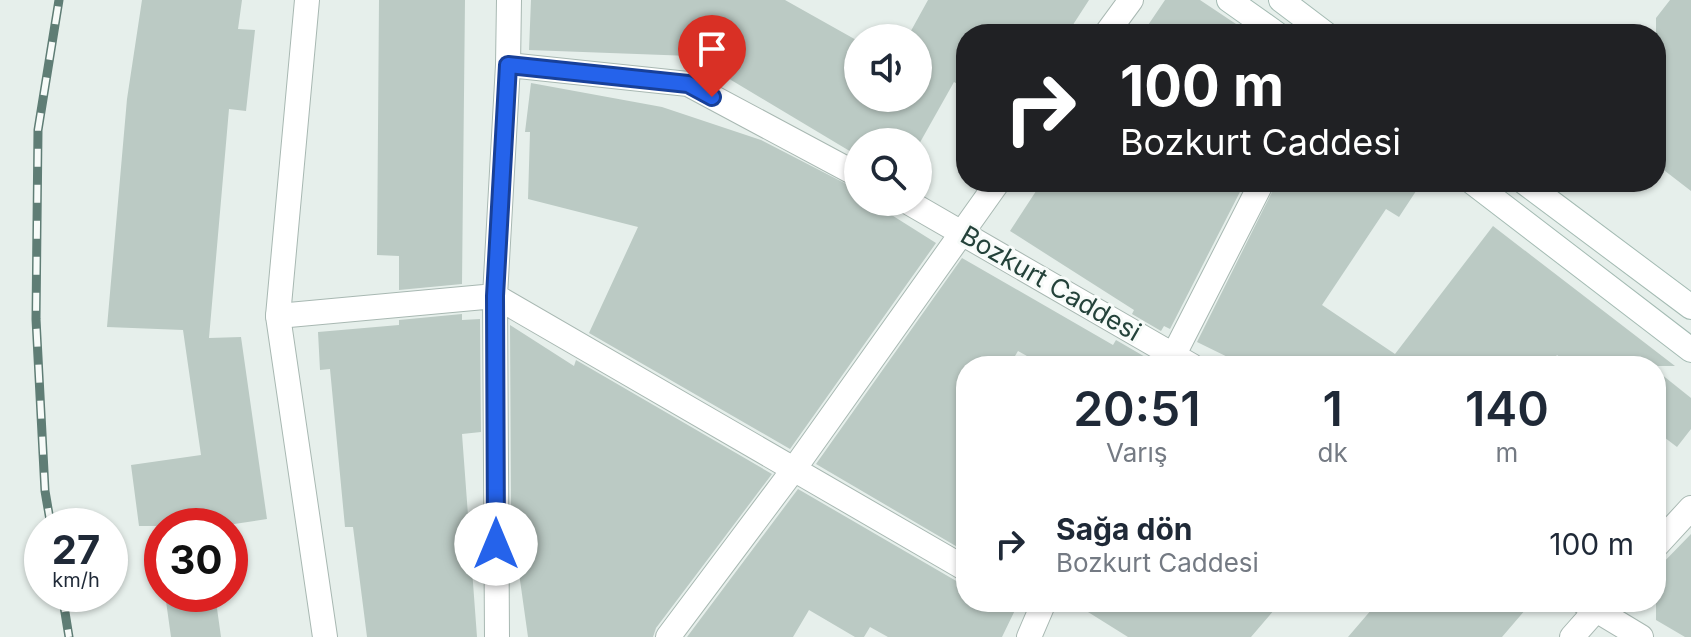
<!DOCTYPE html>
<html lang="tr">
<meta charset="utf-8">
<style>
:root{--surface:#fff;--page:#f6f6f7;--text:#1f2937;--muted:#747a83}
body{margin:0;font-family:Inter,sans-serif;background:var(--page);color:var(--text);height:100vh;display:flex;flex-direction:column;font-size:30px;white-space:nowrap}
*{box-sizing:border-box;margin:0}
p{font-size:26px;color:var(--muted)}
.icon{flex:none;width:44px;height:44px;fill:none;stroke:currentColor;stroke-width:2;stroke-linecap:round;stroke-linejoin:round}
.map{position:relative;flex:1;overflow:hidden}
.side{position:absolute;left:956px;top:356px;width:710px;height:256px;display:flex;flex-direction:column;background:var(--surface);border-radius:32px;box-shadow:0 2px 6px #0004}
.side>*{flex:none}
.hud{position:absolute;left:956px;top:24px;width:710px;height:168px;border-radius:32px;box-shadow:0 2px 6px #0004;background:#202124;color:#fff;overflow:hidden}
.fabs{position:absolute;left:844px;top:24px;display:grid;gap:16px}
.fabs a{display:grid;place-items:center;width:88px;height:88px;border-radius:50%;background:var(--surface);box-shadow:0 2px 6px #0004;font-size:40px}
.speed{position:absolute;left:24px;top:508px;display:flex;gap:16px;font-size:40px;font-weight:700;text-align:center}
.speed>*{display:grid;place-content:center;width:104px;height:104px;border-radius:50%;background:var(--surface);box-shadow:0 2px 6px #0004;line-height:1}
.speed small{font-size:20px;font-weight:400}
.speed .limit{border:12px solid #d22;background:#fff;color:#111}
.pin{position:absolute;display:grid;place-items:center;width:68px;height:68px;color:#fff;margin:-82px -34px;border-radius:50% 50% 50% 0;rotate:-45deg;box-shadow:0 0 8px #0007}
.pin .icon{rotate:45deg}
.me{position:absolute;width:88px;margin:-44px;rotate:0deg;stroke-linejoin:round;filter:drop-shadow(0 0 6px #0008)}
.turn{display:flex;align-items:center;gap:28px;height:168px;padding:0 32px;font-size:36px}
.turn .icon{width:104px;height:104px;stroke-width:2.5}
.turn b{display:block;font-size:56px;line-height:68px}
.eta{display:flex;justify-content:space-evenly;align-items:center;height:136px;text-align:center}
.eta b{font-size:48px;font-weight:600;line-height:56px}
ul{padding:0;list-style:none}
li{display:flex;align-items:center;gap:24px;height:104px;padding:0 32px}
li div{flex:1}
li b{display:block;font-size:30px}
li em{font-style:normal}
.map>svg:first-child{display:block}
</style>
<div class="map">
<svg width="1691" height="637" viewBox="0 0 1691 637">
<rect width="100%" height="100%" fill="#e6efeb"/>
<path fill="#bbcac4" d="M142,0H242L238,29L255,30L246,111L229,109L209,338L241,337L267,519L221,526H139L131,465L201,455L183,330L107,327L127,99Z
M379,0H465L462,284L399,290V256L377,255Z
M531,0H785L858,41V98H918V38H907L928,0H1089L1067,34H966V89L954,82L918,146V142H858V156L691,56L529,50Z
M1165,0H1200L1251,34H1142Z
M1670,0H1691V191L1656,164V18Z
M531,83L662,107L761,140L858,190V202H871L936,243L790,449L589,333L638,227L528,199L530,132H525Z
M1042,182H1245L1170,329L1164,326L1161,331L1132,314L1134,310L1010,231Z
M1277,182H1422L1399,217L1386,209L1322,305L1395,354L1493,226L1675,366H1571L1557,355L1549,366H1246L1197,342Z
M962,258L1113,345L1116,340L1147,358L1144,363L1149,366H1045L1018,351L1009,366H966V552L816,464Z
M462,314V320L480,319L481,432L462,434L477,637H367L353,527H345L330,369L320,370L318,332L399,325V320Z
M510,325L574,366L576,360L772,474L656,628L653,637H528L519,573L520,511H511Z
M1656,370L1691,398V429L1677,447L1656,431Z
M798,489L958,582L966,584V602H1019L1002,637H888L870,627L864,637H855L809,610L793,637H687Z
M1691,534V637H1685L1656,620V570Z
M165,594H215L221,637H171Z
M1072,602H1281L1251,637H1128Z
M1378,602H1532L1502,637H1348Z"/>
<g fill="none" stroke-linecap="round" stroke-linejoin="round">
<g stroke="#a8b8b2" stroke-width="26">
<path id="minor" d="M1106,34L1131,0
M508,65L688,84L858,175
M908,202L1192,366
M278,316L495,296L966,569
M1168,366L1262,182
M1583,602L1641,637
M497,637L495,296L508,65L509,0
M668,637L794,469L998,182
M1029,637L1044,602"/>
</g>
<g stroke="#a8b8b2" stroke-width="26">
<path id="tertiary" d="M307,0L278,316L325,637
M1656,546L1691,508
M1572,637L1603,602"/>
</g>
<g stroke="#a4bbb3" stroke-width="26">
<path id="secondary" d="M1229,0L1277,34
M1281,0L1326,34
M1472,182L1691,350
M1524,182L1691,307"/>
</g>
<use href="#minor" stroke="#fff" stroke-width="24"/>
<use href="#tertiary" stroke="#fff" stroke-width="24"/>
<use href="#secondary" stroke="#fff" stroke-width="24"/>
<g stroke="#5f7d75" stroke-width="9">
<path id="rail" d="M51,526L45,491L36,319L38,130L59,0
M62,594L69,637"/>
</g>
<use href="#rail" stroke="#f7fbf9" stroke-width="6" stroke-dasharray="18" stroke-linecap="butt"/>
</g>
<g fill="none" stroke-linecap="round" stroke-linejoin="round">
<g stroke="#184099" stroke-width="20">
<path id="route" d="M496,544L495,296L508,65L688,84L712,97"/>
</g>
<use href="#route" stroke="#2563eb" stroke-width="14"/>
</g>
<g text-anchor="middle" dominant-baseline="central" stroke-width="6" stroke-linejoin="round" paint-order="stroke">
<g font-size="26" fill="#24423a" stroke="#f7fbf9">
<text transform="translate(1051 283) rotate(30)">Bozkurt Caddesi</text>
</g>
</g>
</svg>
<div class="fabs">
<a><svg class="icon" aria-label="sound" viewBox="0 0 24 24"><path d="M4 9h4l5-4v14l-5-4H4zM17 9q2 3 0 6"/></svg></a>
<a><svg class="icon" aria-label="search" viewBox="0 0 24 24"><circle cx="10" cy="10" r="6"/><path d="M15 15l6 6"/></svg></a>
</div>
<div class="speed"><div>27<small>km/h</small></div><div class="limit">30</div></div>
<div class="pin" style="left:712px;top:97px;background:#d93025"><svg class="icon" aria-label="arrive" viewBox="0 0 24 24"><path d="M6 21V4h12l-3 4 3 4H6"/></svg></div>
<svg class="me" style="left:496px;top:544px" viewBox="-20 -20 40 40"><circle r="19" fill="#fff"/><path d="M0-13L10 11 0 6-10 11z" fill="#2563eb"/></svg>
<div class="hud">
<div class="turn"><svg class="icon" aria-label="right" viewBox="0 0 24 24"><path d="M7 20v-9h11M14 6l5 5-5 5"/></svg><div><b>100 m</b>Bozkurt Caddesi</div></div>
</div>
<section class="side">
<div class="eta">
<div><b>20:51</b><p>Varış</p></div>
<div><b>1</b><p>dk</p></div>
<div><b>140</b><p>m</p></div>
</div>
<ul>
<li><svg class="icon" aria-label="right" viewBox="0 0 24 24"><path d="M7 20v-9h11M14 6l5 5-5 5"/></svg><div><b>Sağa dön</b><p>Bozkurt Caddesi</p></div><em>100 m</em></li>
</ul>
</section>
</div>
